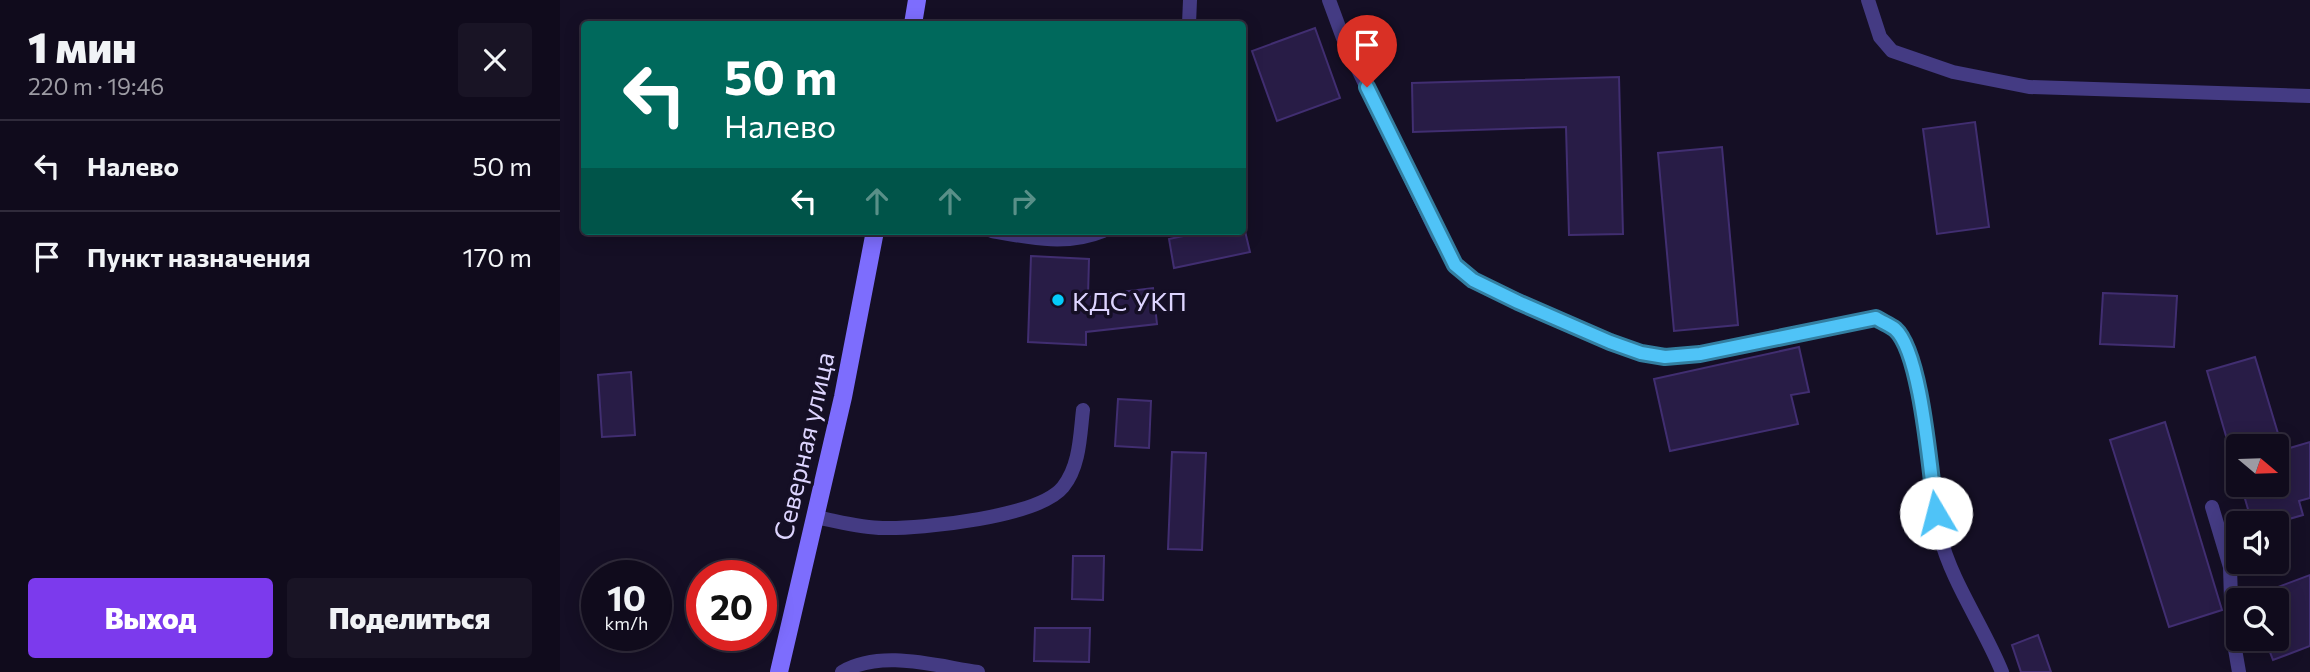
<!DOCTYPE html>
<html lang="ru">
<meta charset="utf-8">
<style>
:root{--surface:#100b1c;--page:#191425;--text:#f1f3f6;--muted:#9c9ba3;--line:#302b3b;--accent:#7c3aed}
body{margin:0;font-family:Commissioner,sans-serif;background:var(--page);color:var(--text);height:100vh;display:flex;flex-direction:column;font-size:26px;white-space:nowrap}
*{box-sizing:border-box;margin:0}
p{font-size:23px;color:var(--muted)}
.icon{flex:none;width:38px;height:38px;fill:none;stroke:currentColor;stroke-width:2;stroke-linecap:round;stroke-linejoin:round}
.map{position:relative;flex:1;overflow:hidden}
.drawer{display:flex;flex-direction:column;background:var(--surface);width:560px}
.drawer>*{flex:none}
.guide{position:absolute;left:21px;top:21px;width:665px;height:214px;border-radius:7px;box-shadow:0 4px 18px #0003,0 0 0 2px var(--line);background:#00695c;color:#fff;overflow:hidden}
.needle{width:46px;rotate:109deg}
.fabs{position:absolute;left:1666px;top:434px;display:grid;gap:14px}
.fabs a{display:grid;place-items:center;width:63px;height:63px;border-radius:7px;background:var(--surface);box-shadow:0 4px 18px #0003,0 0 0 2px var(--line);font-size:35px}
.speed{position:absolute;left:21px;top:560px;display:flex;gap:14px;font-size:35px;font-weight:700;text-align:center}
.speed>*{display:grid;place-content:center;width:91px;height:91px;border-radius:50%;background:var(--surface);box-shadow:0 4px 18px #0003,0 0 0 2px var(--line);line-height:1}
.speed small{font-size:18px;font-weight:400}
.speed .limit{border:10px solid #d22;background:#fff;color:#111}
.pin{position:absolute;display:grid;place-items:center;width:60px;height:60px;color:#fff;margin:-72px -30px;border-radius:50% 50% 50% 0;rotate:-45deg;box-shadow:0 0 7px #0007}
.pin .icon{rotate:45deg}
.me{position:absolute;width:77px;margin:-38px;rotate:352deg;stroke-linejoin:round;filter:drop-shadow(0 0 5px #0008)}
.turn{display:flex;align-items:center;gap:24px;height:147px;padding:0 28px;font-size:32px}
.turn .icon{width:91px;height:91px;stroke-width:2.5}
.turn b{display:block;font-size:49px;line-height:60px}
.lanes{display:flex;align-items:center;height:66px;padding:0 28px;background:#0003;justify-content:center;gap:35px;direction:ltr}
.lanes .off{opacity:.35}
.round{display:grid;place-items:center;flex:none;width:74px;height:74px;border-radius:7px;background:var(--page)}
.head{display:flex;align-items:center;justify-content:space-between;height:119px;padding:0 28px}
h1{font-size:42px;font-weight:800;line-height:52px}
.cta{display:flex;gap:14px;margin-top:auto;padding:14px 28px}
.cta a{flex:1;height:80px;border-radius:7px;background:var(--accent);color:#fff;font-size:28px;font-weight:800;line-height:80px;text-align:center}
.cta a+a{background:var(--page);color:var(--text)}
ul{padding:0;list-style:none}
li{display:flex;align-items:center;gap:21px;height:91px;padding:0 28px;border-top:2px solid var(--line)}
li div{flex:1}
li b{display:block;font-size:26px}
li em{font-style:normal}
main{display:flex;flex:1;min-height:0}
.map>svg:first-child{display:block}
</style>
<main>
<section class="drawer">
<div class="head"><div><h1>1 мин</h1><p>220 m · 19:46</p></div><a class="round"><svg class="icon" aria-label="close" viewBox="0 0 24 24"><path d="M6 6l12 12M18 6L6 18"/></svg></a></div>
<ul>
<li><svg class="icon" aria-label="left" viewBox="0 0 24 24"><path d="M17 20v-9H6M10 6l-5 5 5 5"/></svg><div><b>Налево</b></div><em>50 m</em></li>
<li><svg class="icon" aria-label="arrive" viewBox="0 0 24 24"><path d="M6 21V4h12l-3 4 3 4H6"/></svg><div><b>Пункт назначения</b></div><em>170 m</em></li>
</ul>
<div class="cta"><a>Выход</a><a>Поделиться</a></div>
</section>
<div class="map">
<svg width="1750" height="672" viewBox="0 0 1750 672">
<rect width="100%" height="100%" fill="#150f25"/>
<path fill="#281c46" stroke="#412e71" stroke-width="2" d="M755,28L780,98L717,121L692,51Z
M1059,77L1063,234L1009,235L1006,127L853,132L852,83Z
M1415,122L1429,227L1377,234L1363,129Z
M1162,147L1178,325L1114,331L1098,153Z
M647,231H685L690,252L614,268L609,239Z
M471,256L529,259L528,296L593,288L597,324L526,332V345L468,342Z
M1543,293L1617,296L1614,347L1540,344Z
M1239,347L1249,392L1231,395L1238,424L1110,451L1094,379Z
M1695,357L1723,450L1750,442V498L1739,501L1743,515L1715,523H1692L1681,485H1717V446H1678V477L1647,371Z
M71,372L75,435L42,437L38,375Z
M558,399L591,401L589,448L555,446Z
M1605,422L1662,610L1609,627L1550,440Z
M612,452L646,453L642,550L608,549Z
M513,556H544L543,600L512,599Z
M1750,575V646L1713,660L1705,639H1717V600L1689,598Z
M475,628H530L529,662L474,661Z
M1478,635L1491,672H1461L1452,645Z"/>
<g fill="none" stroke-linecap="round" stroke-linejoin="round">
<path stroke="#443b83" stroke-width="14" d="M769,0L783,38L877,234L895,265L913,280L1050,342L1081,353L1105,357L1140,354L1316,318C1322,322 1329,325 1335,329C1365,355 1368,494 1380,536C1392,583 1424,627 1442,672
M1308,0L1320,37L1332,51L1393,72L1469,87L1750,96
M629,24L630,0
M432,231C470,238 507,246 543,231
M1652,507L1670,567L1672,632L1679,672
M255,517C277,521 301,528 323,528C362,529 479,517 503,487C520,466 520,435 523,410
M282,672C321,649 376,666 418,672"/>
<path stroke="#7d6dfd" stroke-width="18" d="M353,24L357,0
M219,672L283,397L315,231"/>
</g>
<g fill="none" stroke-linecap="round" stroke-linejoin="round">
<g stroke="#337fa1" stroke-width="18">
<path id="route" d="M807,87L895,265L913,280L958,302L1050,342L1081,353L1105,357L1140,354L1316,318C1322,322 1330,325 1335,329C1362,353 1370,475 1376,513"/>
</g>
<use href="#route" stroke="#4fc3f7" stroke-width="12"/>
</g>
<circle fill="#04cbfa" stroke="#150f25" stroke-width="2.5" cx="498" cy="300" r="7"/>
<g text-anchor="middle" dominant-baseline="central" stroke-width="7" stroke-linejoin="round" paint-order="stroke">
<g font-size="26" fill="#ddd4fe" stroke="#150f25" text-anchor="start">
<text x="512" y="300">КДС УКП</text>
</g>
<g font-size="26" fill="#ddd4fe" stroke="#150f25">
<text transform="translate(243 446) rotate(-77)">Северная улица</text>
</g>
</g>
</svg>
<div class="fabs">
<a><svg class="needle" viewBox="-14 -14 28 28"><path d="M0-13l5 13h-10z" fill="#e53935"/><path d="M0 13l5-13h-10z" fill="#9c9ba3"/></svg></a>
<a><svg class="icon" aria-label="sound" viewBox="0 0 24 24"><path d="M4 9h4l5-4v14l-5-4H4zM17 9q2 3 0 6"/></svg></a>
<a><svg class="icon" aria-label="search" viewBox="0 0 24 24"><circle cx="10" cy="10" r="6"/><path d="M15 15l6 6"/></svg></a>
</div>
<div class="speed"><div>10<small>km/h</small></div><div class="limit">20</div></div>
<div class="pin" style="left:807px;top:87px;background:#d93025"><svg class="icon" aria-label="arrive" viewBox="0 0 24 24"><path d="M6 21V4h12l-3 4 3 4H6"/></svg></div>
<svg class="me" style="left:1376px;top:513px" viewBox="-20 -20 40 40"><circle r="19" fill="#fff"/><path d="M0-13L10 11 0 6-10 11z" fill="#4fc3f7"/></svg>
<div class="guide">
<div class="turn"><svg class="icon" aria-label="left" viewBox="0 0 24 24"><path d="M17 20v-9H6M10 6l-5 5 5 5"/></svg><div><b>50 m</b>Налево</div></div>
<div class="lanes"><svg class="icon" aria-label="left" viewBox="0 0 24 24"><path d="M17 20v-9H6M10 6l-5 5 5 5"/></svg><svg class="icon off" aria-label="ahead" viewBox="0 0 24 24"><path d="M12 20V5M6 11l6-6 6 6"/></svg><svg class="icon off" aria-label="ahead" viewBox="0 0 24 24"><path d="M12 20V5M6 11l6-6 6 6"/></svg><svg class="icon off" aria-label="right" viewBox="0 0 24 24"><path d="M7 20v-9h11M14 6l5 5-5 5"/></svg></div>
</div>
</div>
</main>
